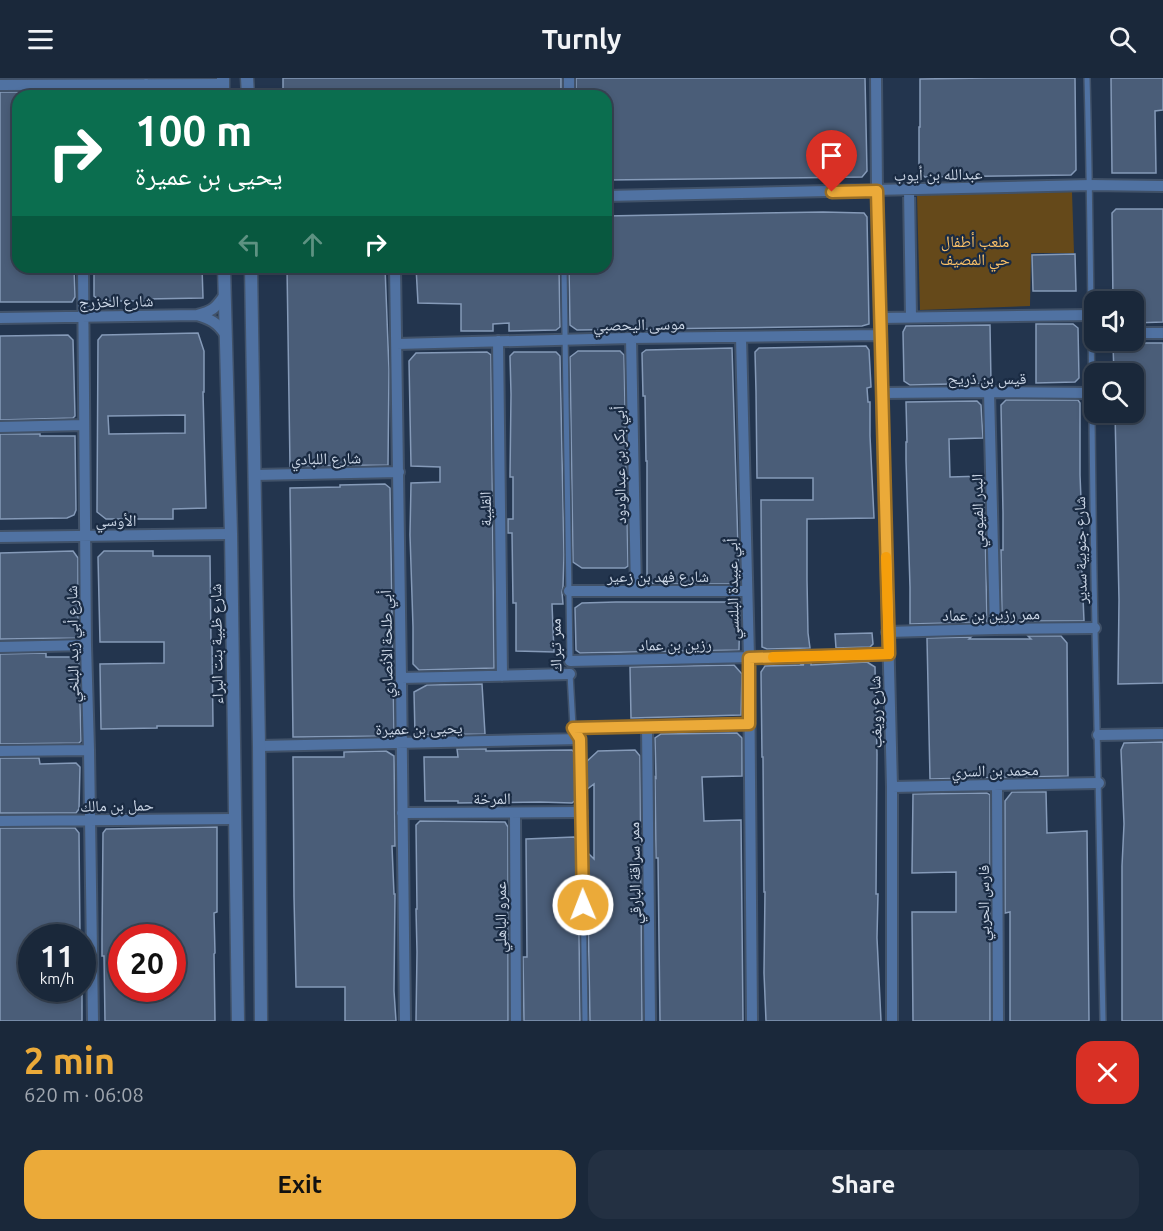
<!DOCTYPE html>
<meta charset="utf-8">
<style>
:root{--surface:#1a283a;--page:#233042;--text:#f1f3f6;--muted:#9fa6af;--line:#384454;--accent:#ebaa39}
body{margin:0;font-family:Ubuntu,"Noto Naskh Arabic",sans-serif;background:var(--page);color:var(--text);height:100vh;display:flex;flex-direction:column;font-size:22px;white-space:nowrap}
*{box-sizing:border-box;margin:0}
p{font-size:20px;color:var(--muted)}
.icon{flex:none;width:33px;height:33px;fill:none;stroke:currentColor;stroke-width:2;stroke-linecap:round;stroke-linejoin:round}
.map{position:relative;height:943px;overflow:hidden}
.drawer{display:flex;flex-direction:column;background:var(--surface);flex:1}
.drawer>*{flex:none}
.hud{position:absolute;left:12px;top:12px;width:600px;height:183px;border-radius:18px;box-shadow:0 3px 9px #0003,0 0 0 2px var(--line);background:#0b6e4f;color:#fff;overflow:hidden}
.buttons{position:absolute;left:1084px;top:213px;display:grid;gap:12px}
.buttons a{display:grid;place-items:center;width:60px;height:60px;border-radius:12px;background:var(--surface);box-shadow:0 3px 9px #0003,0 0 0 2px var(--line);font-size:30px}
.speed{position:absolute;left:18px;top:846px;display:flex;gap:12px;font-size:30px;font-weight:700;text-align:center}
.speed>*{display:grid;place-content:center;width:78px;height:78px;border-radius:50%;background:var(--surface);box-shadow:0 3px 9px #0003,0 0 0 2px var(--line);line-height:1}
.speed small{font-size:15px;font-weight:400}
.speed .limit{border:9px solid #d22;background:#fff;color:#111}
.pin{position:absolute;display:grid;place-items:center;width:51px;height:51px;color:#fff;margin:-62px -26px;border-radius:50% 50% 50% 0;rotate:-45deg;box-shadow:0 0 6px #0007}
.pin .icon{rotate:45deg}
.me{position:absolute;width:66px;margin:-33px;rotate:359deg;stroke-linejoin:round;filter:drop-shadow(0 0 4px #0008)}
.turn{display:flex;align-items:center;gap:21px;height:126px;padding:0 24px;font-size:27px}
.turn .icon{width:78px;height:78px;stroke-width:2.5}
.turn b{display:block;font-size:42px;line-height:51px}
.lanes{display:flex;align-items:center;height:57px;padding:0 24px;background:#0003;justify-content:center;gap:30px;direction:ltr}
.lanes .off{opacity:.35}
.round{display:grid;place-items:center;flex:none;width:63px;height:63px;border-radius:18px;background:var(--page)}
.overview{display:flex;align-items:center;justify-content:space-between;height:102px;padding:0 24px}
h1{font-size:36px;font-weight:600;line-height:45px;color:var(--accent)}
.primary-button{display:flex;gap:12px;margin-top:auto;padding:12px 24px}
.primary-button a{flex:1;height:69px;border-radius:18px;background:var(--accent);color:#111;font-size:24px;font-weight:600;line-height:69px;text-align:center}
.primary-button a+a{background:var(--page);color:var(--text)}
header{display:flex;justify-content:space-between;align-items:center;height:78px;padding:0 24px;background:var(--surface);font-size:27px;font-weight:600}
.map>svg:first-child{display:block}
</style>
<header><svg class="icon" aria-label="menu" viewBox="0 0 24 24"><path d="M4 6h16M4 12h16M4 18h16"/></svg>Turnly<svg class="icon" aria-label="search" viewBox="0 0 24 24"><circle cx="10" cy="10" r="6"/><path d="M15 15l6 6"/></svg></header>
<div class="map">
<svg width="1163" height="943" viewBox="0 0 1163 943">
<rect width="100%" height="100%" fill="#23354e"/>
<path fill="#65491a" d="M1072,114L1074,175H1031L1030,228L920,232L917,117Z"/>
<path fill="#4a5d78" stroke="#859ab8" stroke-width="1.5" fill-rule="evenodd" d="M283,0H561V18H283Z
M576,0H865L867,93L862,99L606,102V18H576Z
M987,0H1075L1076,92L1071,97L925,99L919,94V49H920V1Z
M1111,0H1163V32L1155,33L1156,95H1112Z
M0,14H18V189H74L75,219L72,224H0Z
M1116,131H1163V244L1134,245V224H1113L1112,135Z
M823,134L864,135L867,139L869,246L862,248L577,252L570,247L569,189H606V138Z
M1075,176L1076,213H1033L1032,177Z
M94,189H202L203,220L147,221V223H101L94,218Z
M287,189H385L389,292L388,387L290,388Z
M416,189H559L560,249L556,252L509,253V245L493,246V253H461V226L418,225Z
M1036,246H1073L1078,250L1079,300L1075,304L1036,305Z
M990,247L991,305L910,307L904,303L903,254L906,248Z
M198,255L204,273V314H203L206,430L173,431V441H106L97,434L98,262L102,257ZM185,337V355L109,356L108,338Z
M68,257L73,262L75,338L73,340L0,342V258Z
M1117,265H1163V605L1118,606L1119,522L1115,334H1134V296H1114L1113,267Z
M866,268L869,272L871,309L867,310L868,324H870V358L874,440L807,441V502L808,555L810,570L767,571L762,569L761,422H813V400H757L756,313L755,274L759,270Z
M732,270L739,502L735,506H653L647,500V383H646L645,318H643L642,275L646,272Z
M578,273H620L624,277L628,488L625,490H582L573,484L570,279Z
M487,274L491,277L494,590L419,592L413,586V549L410,457L411,405L440,404V389L411,388L409,283L416,275Z
M514,274H556L560,278L564,477L563,509L562,514L563,526H552L554,574L516,573V525H513L512,455H508V441H513V399H510L511,316L510,278Z
M1006,322H1078L1080,325V397L1083,471H1081L1084,543H1009L1002,538L1001,472H1003V435L1001,327Z
M977,323L981,327L983,360L949,361L950,399L984,398L987,544L910,546V509L906,382V364H907L906,324Z
M0,356H40V358H75L76,432L74,437L67,440L0,441Z
M385,406L390,410L394,655L392,658L293,659L290,410L340,409V407Z
M73,473L78,480V557L76,560L0,561V475Z
M104,473H153V478H210L211,566H212L213,648H157V650L101,651L100,586L164,585V564H100L98,479Z
M616,524H740L739,572L580,575L576,572L575,530L582,525Z
M872,555L873,566L870,569L836,570L835,556Z
M1028,558H1061L1067,565L1068,698L930,701L927,560L971,559L969,561H1031Z
M46,575V579H77L79,581L81,663L79,665L0,666V576Z
M867,584L875,589L877,676L876,816H878L877,860L881,943H766L764,895L765,814H764L763,679H762L761,594L765,588L804,587L799,585H811V587Z
M734,587L742,596L741,637L631,640L630,589Z
M482,606L485,656L415,657L414,614L427,607Z
M737,655L742,660V698L702,699L704,743L741,742L743,943H660L658,780H656L655,699L656,700L655,660L661,656Z
M1163,664V943H1122V788L1124,746L1121,672L1124,665Z
M457,671H486V673L572,672L575,675L577,721L572,725L540,724L458,725V723H425L424,679H458Z
M635,672L640,678L642,943H590L587,774L594,781V706L586,712L585,685L598,673Z
M386,673L394,678L395,768H392L394,816H395L394,913L396,943H345V909H296L294,819L293,679H344V674Z
M0,680H39L40,686L76,685L80,689L79,731L76,735H0Z
M1012,714H1046L1047,755L1087,753L1089,943H1010V834L1005,835V723Z
M987,715L990,717V943H913L912,834H956V794L912,795L913,716Z
M420,743L505,744L508,749V943H416L417,874L416,831H417L416,747Z
M217,749V834L214,835L215,875L214,876L215,943H105L104,878H102V860L103,755L106,751ZM122,860H172V910H122Z
M0,750H75L79,755L80,860H32V910H82V943H0Z
M574,759L578,763L580,943H524L523,879H527L526,761Z"/>
<g fill="none" stroke-linecap="round" stroke-linejoin="round">
<g stroke="#415269" stroke-width="8">
<path id="service" d="M1087,0C1092,183 1091,366 1095,550C1097,681 1101,812 1103,943
M564,189L570,583
M570,596L573,649
M579,660L582,734L585,943"/>
</g>
<g stroke="#415269" stroke-width="14">
<path id="minor" d="M569,0V18
M876,0L877,113L892,709V943
M146,6L147,18
M0,7L223,6
M909,112L911,239
M606,118L1090,107L1163,108
M83,189L86,567L89,672L93,943
M395,189L401,600L405,943
M197,237C210,241 217,244 225,256
M0,240L197,237C212,233 215,231 224,218
M880,240L1092,237
M1134,255H1163
M1091,256H1095
M741,259L749,580L752,943
M631,260L636,513
M498,263L502,598
M397,266L631,260L881,257
M989,314L995,551
M882,315L989,314L1092,315
M0,349L84,347
M254,397L399,394
M0,459L231,456
M569,513H747
M887,554L995,551L1095,550
M0,569L86,567
M570,583L889,576
M401,600L570,596
M647,647L650,943
M573,650L749,646
M1098,657L1163,656
M259,668L580,661
M0,673L89,672
M997,707L998,943
M892,709L1099,705
M402,735L582,734
M515,735L516,943
M0,743L235,741"/>
</g>
<g stroke="#415269" stroke-width="15">
<path id="tertiary" d="M223,0V18
M247,0L248,18
M224,189L231,456L238,943
M251,189L259,668L261,943"/>
</g>
<use href="#service" stroke="#5072a2" stroke-width="5"/>
<use href="#minor" stroke="#5072a2" stroke-width="10"/>
<use href="#tertiary" stroke="#5072a2" stroke-width="12"/>
</g>
<g fill="none" stroke-linecap="round" stroke-linejoin="round">
<g stroke="#996e25" stroke-width="15">
<path id="route" d="M583,827L580,661L573,650L749,646V580L889,576L877,113L832,114"/>
</g>
<use href="#route" stroke="#ebaa39" stroke-width="10"/>
<path stroke="#f59e0b" stroke-width="10" d="M773,579L889,576L886,479"/>
</g>
<g text-anchor="middle" dominant-baseline="central" stroke-width="4.5" stroke-linejoin="round" paint-order="stroke">
<g font-size="16" fill="#c9d4e4" stroke="#1a2b43">
<text transform="translate(938 96) rotate(-1)">عبدالله بن أيوب</text>
<text transform="translate(116 223) rotate(-1)">شارع الخزرج</text>
<text transform="translate(639 246) rotate(-1)">موسى اليحصبي</text>
<text x="987" y="300">قيس بن ذريح</text>
<text transform="translate(326 380) rotate(-1)">شارع اللبادي</text>
<text transform="translate(619 387) rotate(-91)">أبي بكر بن عبدالودود</text>
<text transform="translate(485 431) rotate(-91)">القليبة</text>
<text transform="translate(977 433) rotate(-91)">البدر الفيومي</text>
<text x="116" y="442">الأوسي</text>
<text transform="translate(1080 472) rotate(-91)">شارع جنوبية سدير</text>
<text x="658" y="498">شارع فهد بن زعير</text>
<text transform="translate(732 511) rotate(-91)">أبي عبيدة البلنسي</text>
<text transform="translate(991 536) rotate(-1)">ممر رزين بن عماد</text>
<text transform="translate(72 566) rotate(-91)">شارع أبي زيد البلخي</text>
<text transform="translate(216 566) rotate(-91)">شارع ظبية بنت البراء</text>
<text transform="translate(386 566) rotate(-91)">أبي طلحة الأنصاري</text>
<text transform="translate(675 566) rotate(-1)">رزين بن عماد</text>
<text transform="translate(555 567) rotate(-91)">ممر تبراك</text>
<text transform="translate(875 634) rotate(-91)">شارع رويغب</text>
<text transform="translate(419 650) rotate(-1)">يحيى بن عميرة</text>
<text transform="translate(995 692) rotate(-1)">محمد بن السري</text>
<text x="492" y="720">المرخة</text>
<text transform="translate(117 727) rotate(-1)">حمل بن مالك</text>
<text transform="translate(634 795) rotate(-91)">ممر سراقة البارقي</text>
<text transform="translate(983 825) rotate(-90)">فارس الحربي</text>
<text transform="translate(500 839) rotate(-90)">عمرو الباهلي</text>
</g>
<g font-size="16" fill="#fcc268" stroke="#1a2b43">
<text x="975" y="163">ملعب أطفال<tspan x="975" dy="18">حي المصيف</tspan></text>
</g>
</g>
</svg>
<div class="buttons">
<a><svg class="icon" aria-label="sound" viewBox="0 0 24 24"><path d="M4 9h4l5-4v14l-5-4H4zM17 9q2 3 0 6"/></svg></a>
<a><svg class="icon" aria-label="search" viewBox="0 0 24 24"><circle cx="10" cy="10" r="6"/><path d="M15 15l6 6"/></svg></a>
</div>
<div class="speed"><div>11<small>km/h</small></div><div class="limit">20</div></div>
<div class="pin" style="left:832px;top:114px;background:#d93025"><svg class="icon" aria-label="arrive" viewBox="0 0 24 24"><path d="M6 21V4h12l-3 4 3 4H6"/></svg></div>
<svg class="me" style="left:583px;top:827px" viewBox="-20 -20 40 40"><circle r="17" fill="#ebaa39" stroke="#fff" stroke-width="3"/><path d="M0-11L8 9 0 5-8 9z" fill="#fff"/></svg>
<div class="hud">
<div class="turn"><svg class="icon" aria-label="right" viewBox="0 0 24 24"><path d="M7 20v-9h11M14 6l5 5-5 5"/></svg><div><b>100 m</b>يحيى بن عميرة</div></div>
<div class="lanes"><svg class="icon off" aria-label="left" viewBox="0 0 24 24"><path d="M17 20v-9H6M10 6l-5 5 5 5"/></svg><svg class="icon off" aria-label="ahead" viewBox="0 0 24 24"><path d="M12 20V5M6 11l6-6 6 6"/></svg><svg class="icon" aria-label="right" viewBox="0 0 24 24"><path d="M7 20v-9h11M14 6l5 5-5 5"/></svg></div>
</div>
</div>
<section class="drawer">
<div class="overview"><div><h1>2 min</h1><p>620 m · 06:08</p></div><a class="round" style="background:#d93025;color:#fff"><svg class="icon" aria-label="close" viewBox="0 0 24 24"><path d="M6 6l12 12M18 6L6 18"/></svg></a></div>
<div class="primary-button"><a>Exit</a><a>Share</a></div>
</section>
